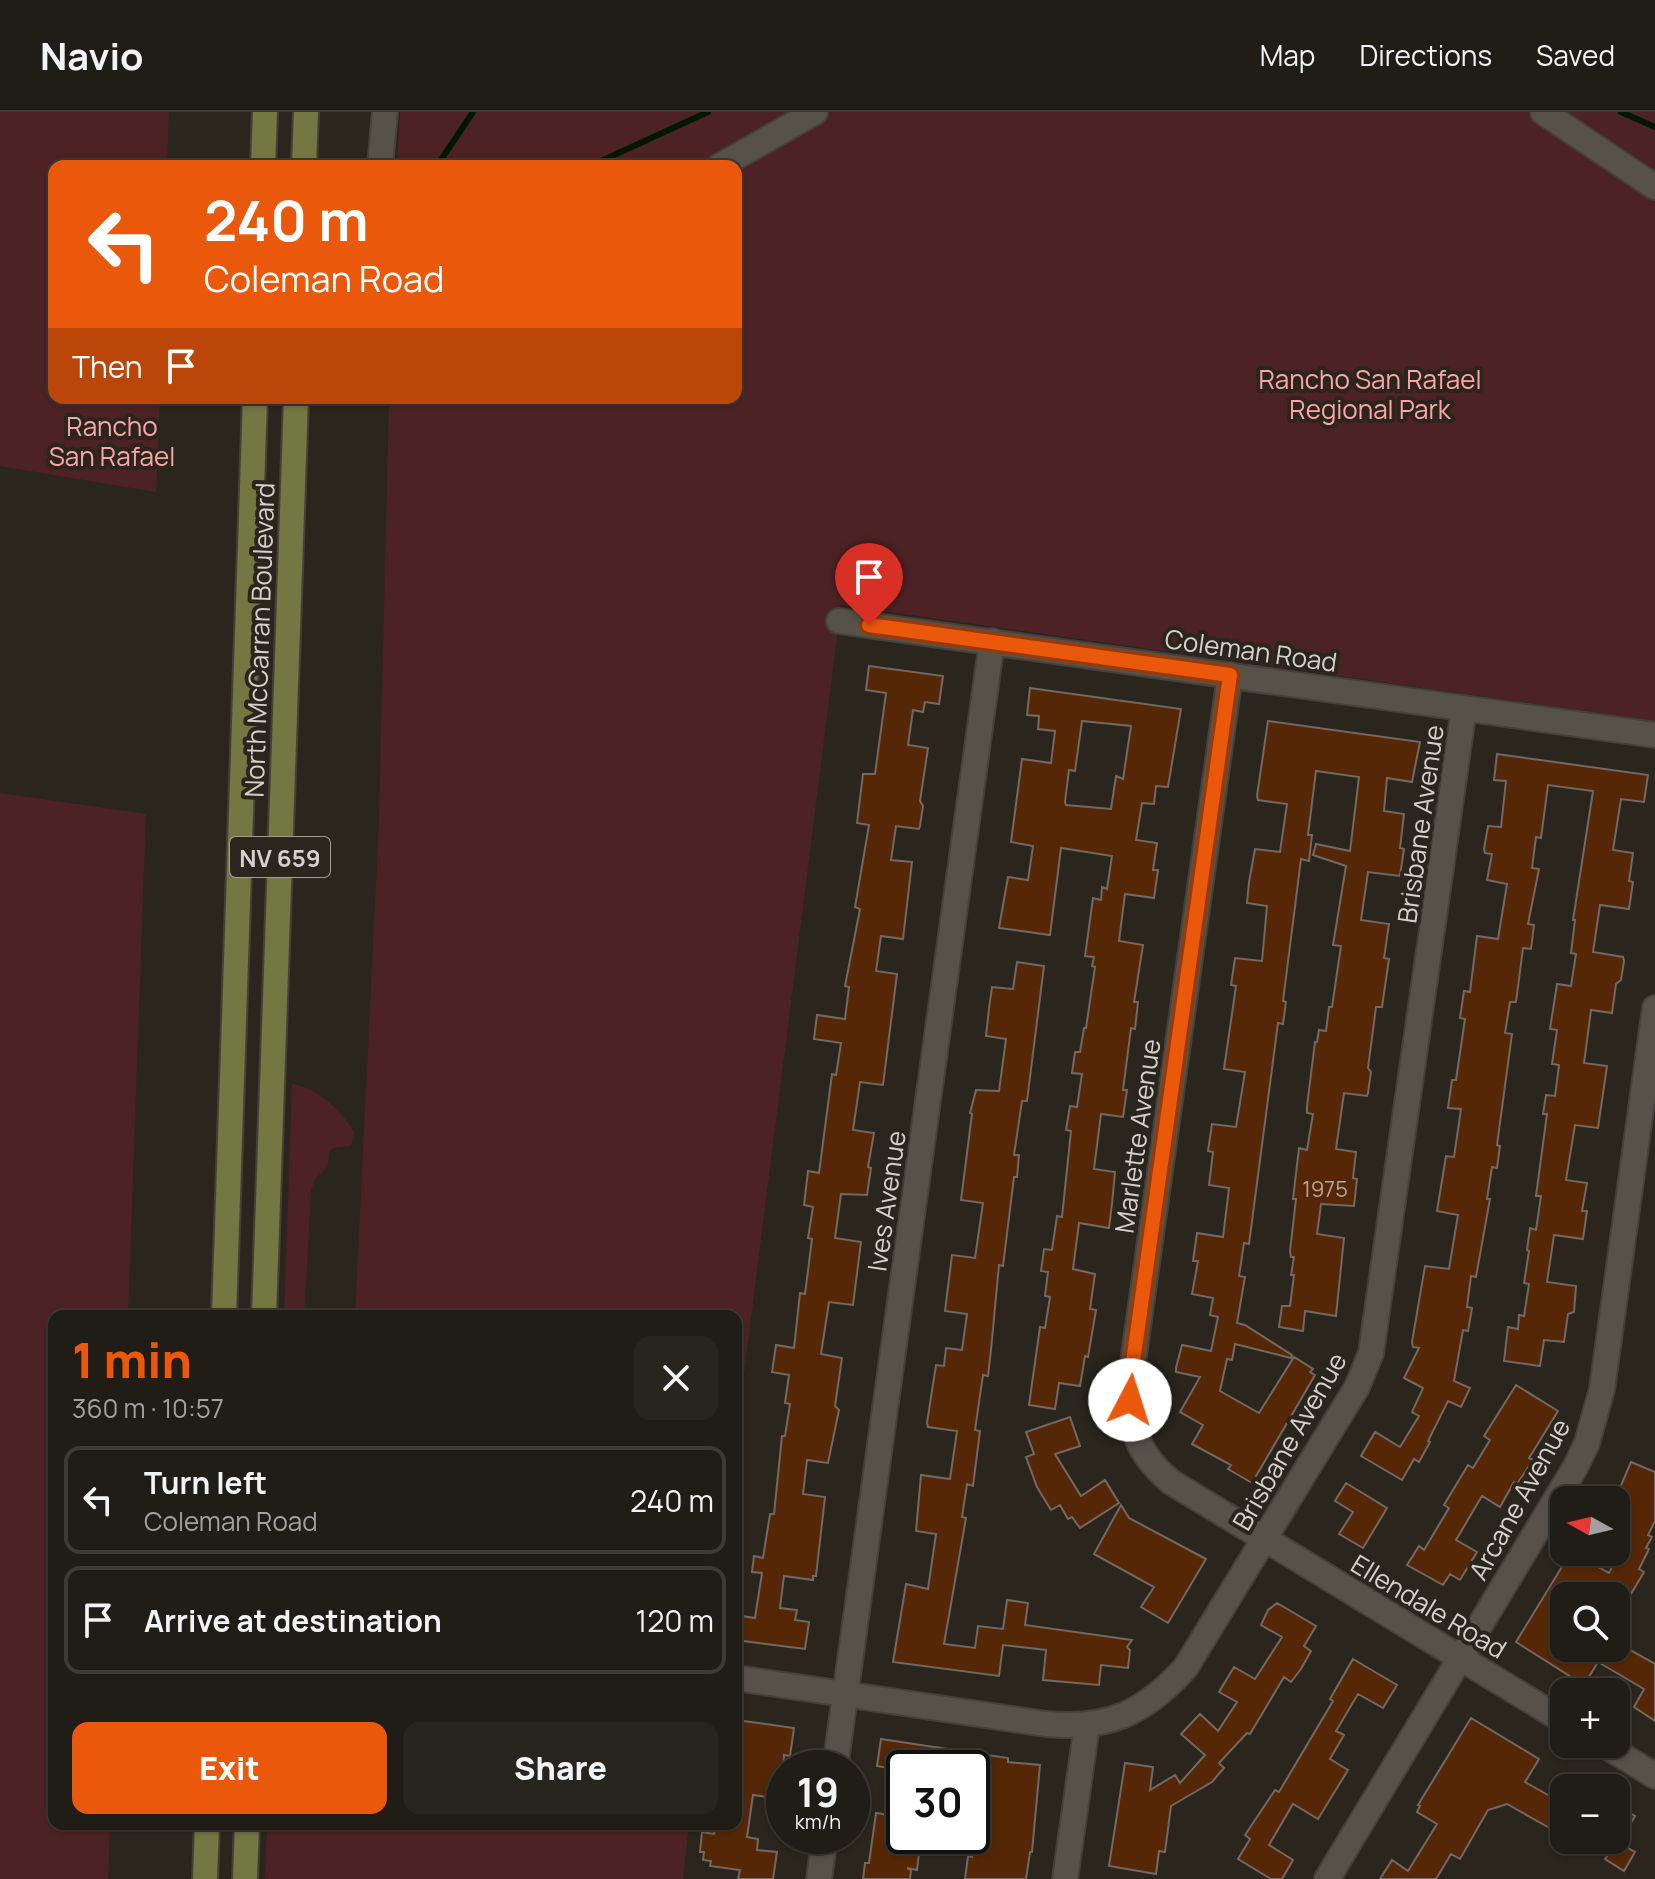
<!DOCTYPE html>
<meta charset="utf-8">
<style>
:root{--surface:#201c16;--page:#28251f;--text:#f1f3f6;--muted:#a2a1a1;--line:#3d3a35;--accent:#ea580c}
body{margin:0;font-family:Manrope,sans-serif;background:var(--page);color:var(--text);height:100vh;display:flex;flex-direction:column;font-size:30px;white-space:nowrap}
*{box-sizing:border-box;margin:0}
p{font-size:26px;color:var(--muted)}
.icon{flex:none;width:44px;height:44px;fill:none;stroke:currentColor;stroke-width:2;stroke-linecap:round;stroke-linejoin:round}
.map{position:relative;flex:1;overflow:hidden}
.sheet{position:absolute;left:48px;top:1198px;width:694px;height:520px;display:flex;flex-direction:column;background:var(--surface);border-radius:16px;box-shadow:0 2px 6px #0004,0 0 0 2px var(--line)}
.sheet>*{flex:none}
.top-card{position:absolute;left:48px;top:48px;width:694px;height:244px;border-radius:16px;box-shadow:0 2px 6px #0004,0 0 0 2px var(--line);background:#ea580c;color:#fff;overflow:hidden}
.needle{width:52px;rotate:278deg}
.fabs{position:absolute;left:1550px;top:1374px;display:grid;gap:16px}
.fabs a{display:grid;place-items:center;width:80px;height:80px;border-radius:16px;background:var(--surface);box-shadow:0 2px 6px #0004,0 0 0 2px var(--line);font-size:40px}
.speed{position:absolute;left:766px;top:1638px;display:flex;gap:16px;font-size:40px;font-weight:700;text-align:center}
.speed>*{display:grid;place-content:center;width:104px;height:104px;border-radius:50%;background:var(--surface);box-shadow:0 2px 6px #0004,0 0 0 2px var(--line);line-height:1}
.speed small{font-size:20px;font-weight:400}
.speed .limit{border:4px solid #111;border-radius:12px;background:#fff;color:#111}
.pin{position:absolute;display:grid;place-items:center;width:68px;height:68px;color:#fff;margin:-82px -34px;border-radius:50% 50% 50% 0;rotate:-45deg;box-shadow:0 0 8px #0007}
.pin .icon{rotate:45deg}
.me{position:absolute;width:88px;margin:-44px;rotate:5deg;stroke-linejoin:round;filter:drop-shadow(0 0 6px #0008)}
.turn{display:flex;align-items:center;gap:28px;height:168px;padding:0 24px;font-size:36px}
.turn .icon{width:104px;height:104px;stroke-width:2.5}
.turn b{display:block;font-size:56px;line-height:68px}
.then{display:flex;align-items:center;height:76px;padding:0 24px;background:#0003;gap:16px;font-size:30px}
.round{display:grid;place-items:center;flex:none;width:84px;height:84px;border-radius:16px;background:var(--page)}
.head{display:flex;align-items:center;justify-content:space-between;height:136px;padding:0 24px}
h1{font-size:48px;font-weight:800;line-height:60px;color:var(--accent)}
.action{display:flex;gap:16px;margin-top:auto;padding:16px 24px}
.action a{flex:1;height:92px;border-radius:16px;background:var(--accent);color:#fff;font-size:32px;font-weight:800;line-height:92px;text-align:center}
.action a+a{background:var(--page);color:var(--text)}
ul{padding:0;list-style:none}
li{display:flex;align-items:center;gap:24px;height:108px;margin:0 16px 12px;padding:0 8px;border:4px solid var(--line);border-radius:16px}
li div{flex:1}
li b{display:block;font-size:30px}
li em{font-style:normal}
header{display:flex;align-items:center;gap:48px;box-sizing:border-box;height:112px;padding:0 40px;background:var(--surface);border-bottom:2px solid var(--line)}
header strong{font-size:38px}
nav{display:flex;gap:44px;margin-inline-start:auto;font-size:28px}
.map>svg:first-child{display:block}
</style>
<header>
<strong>Navio</strong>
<nav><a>Map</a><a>Directions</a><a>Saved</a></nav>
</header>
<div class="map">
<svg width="1655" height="1767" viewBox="0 0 1655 1767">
<rect width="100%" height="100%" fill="#2a251d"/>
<path fill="#4d2225" d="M0,0H169L167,54H54V286H160L156,380L0,354Z
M400,0H1655V609L841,493L736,1326V1204H355L379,709L389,286H736V54H397Z
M0,681L146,702L128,1204H54V1712H110L108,1767H0Z
M292,972C317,975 342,999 354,1020L351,1034L333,1036L329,1041L328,1054L315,1067L311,1079L304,1204H284Z
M267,1712H689L683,1767H265Z"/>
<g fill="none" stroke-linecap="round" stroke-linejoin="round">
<path stroke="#001802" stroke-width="6" d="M1621,0L1655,15
M437,54L473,0
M590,54L708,0"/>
</g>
<path fill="#552707" stroke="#736862" stroke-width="2" fill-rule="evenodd" d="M869,554L943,564L939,592L925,590L923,600L913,598L908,633L928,636L920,689L923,694L920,714L919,717L896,714L891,748L912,750L903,827L881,824L876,859L897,862L883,973L860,970L853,1018L874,1021L868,1055L871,1056L867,1083L841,1082L835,1126L861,1130L853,1193L829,1190L821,1242L842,1246L835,1294L839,1298L828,1351L807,1348L803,1382L825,1385L816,1464H813V1468L784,1464L780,1496L797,1498L795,1508L809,1510L805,1537L736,1528V1503L755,1506L762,1461L752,1460L754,1444L763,1446L770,1402H774L782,1324H785L790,1292L785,1291L789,1263L772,1260L776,1233L794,1236L800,1181L805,1182L812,1127L808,1126L813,1095L804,1093L808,1059L819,1061L832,962L836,963L841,931L814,927L817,903L845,907L849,875L845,874L860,797L855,795L869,713L857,711L863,662H875L886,581L866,578Z
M1030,576L1181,597L1168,675L1156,674L1154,692L1142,691L1136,728L1157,731L1153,758H1158L1154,786L1125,782L1119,829L1143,833L1134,890H1138L1135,917L1131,916L1123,978H1127L1123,1005L1101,1002L1094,1057L1115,1060L1112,1092L1109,1116L1079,1111L1073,1157L1095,1162L1090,1197L1096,1198L1088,1245L1085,1244L1080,1274L1059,1271L1055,1297L1029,1293L1040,1215L1045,1216L1050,1185L1045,1184L1048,1160L1041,1159L1044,1137L1052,1138L1057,1104L1062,1105L1071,1019L1066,1018L1070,994L1077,995L1082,962L1072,961L1075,940H1080L1084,916H1086L1095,855L1092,854L1094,845L1085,844L1093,786L1101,788L1102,775L1107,777L1112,744L1061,736L1050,823L999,816L1008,765L1028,768L1033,734L1011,730L1022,647L1051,651L1055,619L1038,617L1039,604L1027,603ZM1082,609L1131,614L1123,667L1116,664L1111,697L1066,693L1065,690L1069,658L1075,659Z
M1268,609L1420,630L1412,670L1387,666L1384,699L1404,702L1400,736L1404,737L1400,764L1368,760L1361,808L1389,812L1384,846L1389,847L1382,895H1376L1368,956L1371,960L1368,981L1367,984L1344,981L1336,1037L1356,1040L1353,1066L1357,1067L1354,1094L1321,1092L1317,1122L1344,1126L1336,1204L1305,1199L1303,1219L1279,1215L1282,1194H1290L1294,1163H1291L1294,1145H1291L1290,1139L1296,1087H1293L1299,1036L1307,1038L1313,1002L1307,1001V994L1315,930H1317L1319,918L1326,919L1329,895H1332L1341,834L1333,833L1346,754L1313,743L1316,732L1350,739L1359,665L1316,659L1308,723H1312L1309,749L1301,747L1283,889L1286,890L1283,912L1278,911L1249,1132L1244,1131L1239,1164L1245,1165L1237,1211L1245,1213L1292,1243L1291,1246L1235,1232L1232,1248L1227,1247L1220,1279L1259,1301L1294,1245L1313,1257L1310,1260L1315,1263L1252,1371L1228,1357L1231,1353L1192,1332L1203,1313L1180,1300L1200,1265L1176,1260V1256L1182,1233L1211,1239L1218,1205L1210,1203L1213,1186L1192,1182L1198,1149H1193L1197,1121L1223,1125L1229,1076L1209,1073L1213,1040L1208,1039L1212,1012L1236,1015L1245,960L1224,957L1236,874L1231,873L1235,846L1262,849L1267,794L1247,791L1249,770L1255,737L1280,740L1287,692L1258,688L1257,684Z
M1497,642L1648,663L1644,690L1621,687L1613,738L1633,741L1629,769L1633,770L1629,797L1600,793L1593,840L1623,845L1624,849L1621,868L1616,872L1612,901L1591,898L1584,951L1607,954L1598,1016L1575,1013L1566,1068L1587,1071L1582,1099H1587L1583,1127L1554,1123L1547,1170L1576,1174L1574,1200L1568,1202L1564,1230L1544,1228L1540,1254L1504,1249L1508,1215L1518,1217L1519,1203L1524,1204L1529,1172L1524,1171L1529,1139L1527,1138L1530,1116L1536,1118L1541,1084H1536L1547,1002H1543L1546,983L1555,984L1559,953L1552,952L1557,918L1550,917L1557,872L1571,874L1576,842L1571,841L1575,808H1573L1593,679L1548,673L1541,726L1536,725L1532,756L1539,757L1528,812L1534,813L1531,837L1523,836L1516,890H1510L1505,921L1512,922L1497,1033L1500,1034L1497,1056L1492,1055L1487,1087H1490L1476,1165L1471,1164L1467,1195L1472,1196L1468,1219L1463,1218L1454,1269L1470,1276L1461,1295L1448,1289L1428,1329L1430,1330L1419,1350L1414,1347L1402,1368L1361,1344L1375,1320L1400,1335L1419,1304L1412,1300L1423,1276L1404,1266L1419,1236L1413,1235L1412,1230L1425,1154L1449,1157L1458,1103L1437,1099L1446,1044L1454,1045L1461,997L1448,996L1452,968H1456L1465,907L1460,906L1464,879L1470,880L1477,824L1498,827L1507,772L1487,768L1492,742L1485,741L1484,737L1488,714L1501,715L1506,669L1494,668Z
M1017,850L1044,854L1027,989H1022L1014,1043H1019L1017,1065H1014L1003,1154L999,1153L991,1238L988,1264L983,1263L975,1318L980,1319L973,1374L967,1372L962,1405L966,1406L944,1532L975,1536L978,1514L1003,1517L1007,1488L1028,1491L1025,1513L1132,1528L1127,1535L1130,1538L1128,1556L1101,1553L1099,1573L1043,1568L1046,1538L1003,1533L999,1564L893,1550L906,1472L928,1477L936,1422L916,1419L921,1363L950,1367L957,1319L928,1315L927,1311L936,1253L944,1254L946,1236L962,1238L967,1202L945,1199L952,1143L975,1146L983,1091L961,1088L972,1002L970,1001L976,978L999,979L1006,927L986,924L989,896L992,875L1013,877Z
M1516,1273L1558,1299L1529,1346L1533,1348L1517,1372L1514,1370L1500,1395L1482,1384L1456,1428L1477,1440L1460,1468L1450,1462L1443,1473L1407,1453L1419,1434L1424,1438L1449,1396L1444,1393L1468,1353L1473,1356L1490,1328L1484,1324Z
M1070,1305L1080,1334L1055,1342L1081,1384L1105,1368L1119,1391L1080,1416L1072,1405L1068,1407L1060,1393L1051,1398L1037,1375L1026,1345L1034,1342L1026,1320Z
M1631,1350L1655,1360V1409L1648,1423L1652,1425L1646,1436L1649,1437L1639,1457L1644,1460L1616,1507V1484H1593L1578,1475L1572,1484H1564V1536H1616V1530L1655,1552V1609L1634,1595L1644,1577L1598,1550L1584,1573L1516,1530L1571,1440L1609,1461L1631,1418L1616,1411V1385Z
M1346,1371L1387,1396L1363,1436L1339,1422L1353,1400L1335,1389Z
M1121,1393L1129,1406L1206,1447L1168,1511L1141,1495L1154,1475L1094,1442Z
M1277,1491L1316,1514L1304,1534L1311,1539L1301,1557L1291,1570L1284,1565L1250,1622L1247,1621L1219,1651L1224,1656L1212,1670L1171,1694L1165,1740L1159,1739L1156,1762L1109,1754L1125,1651L1153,1655L1150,1678L1175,1663L1180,1671L1205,1643L1181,1622L1200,1602L1218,1619L1237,1590L1219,1580L1234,1555L1255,1567L1282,1525L1261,1513L1268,1498Z
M1353,1547L1397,1573L1383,1596L1358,1582L1336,1619L1344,1623L1330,1647L1348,1658L1318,1707L1293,1692L1269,1733L1293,1748L1282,1767H1271L1238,1747L1250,1727L1245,1723L1275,1678L1279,1680L1333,1589L1330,1587Z
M1471,1606L1539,1647L1525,1670L1564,1692V1724L1507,1692L1488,1698L1460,1747L1451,1742L1436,1767H1380L1392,1748L1408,1759L1437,1712L1417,1700L1420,1694L1418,1693Z
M736,1608L794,1616L790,1644L784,1643L782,1687L753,1683L747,1725L758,1727L757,1738L777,1740L773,1767H738L740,1758L710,1754L711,1749L703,1748L704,1740H700L702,1720L714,1722L716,1712H736V1672L741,1634L736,1633Z
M881,1627L1008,1646V1650L1040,1653L1032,1740H1030L1026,1767H965L968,1744L972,1745L980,1690L972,1689V1656H904V1659L877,1654Z
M1616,1693L1635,1704L1619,1731L1635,1740L1624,1759L1605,1747L1607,1744L1581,1728L1616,1729Z
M876,1701L904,1705V1724H921L917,1758L907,1756L911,1758L910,1767H863L865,1751H869Z"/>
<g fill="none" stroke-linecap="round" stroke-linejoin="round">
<g stroke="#45413a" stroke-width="28">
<path id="minor" d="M1543,0L1655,75
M380,54L385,0
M720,54L815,0
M839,509L1655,623
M1230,563L1132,1257C1129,1307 1130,1336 1171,1370L1564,1609
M736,1566L1046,1612C1108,1618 1145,1601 1186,1555L1357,1275L1371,1241L1464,596
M1603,1632L1655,1664
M835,1656L992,529
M819,1767L825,1724
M1065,1767L1087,1613
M1327,1767L1576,1354L1587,1331L1602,1277L1655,896"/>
</g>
<g stroke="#45413a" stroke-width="28">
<path id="major" d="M263,54L265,0
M304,54L306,0
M224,1204L255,286
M264,1204L296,286
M205,1767L207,1712
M245,1767L247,1712"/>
</g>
<use href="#minor" stroke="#575249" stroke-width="24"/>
<use href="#major" stroke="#737742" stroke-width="24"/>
</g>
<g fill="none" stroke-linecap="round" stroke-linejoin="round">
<g stroke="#983908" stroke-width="20">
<path id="route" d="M869,513L1230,563L1132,1257L1130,1288"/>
</g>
<use href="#route" stroke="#ea580c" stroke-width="14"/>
</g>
<g text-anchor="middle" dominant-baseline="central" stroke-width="8" stroke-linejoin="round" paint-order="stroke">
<g font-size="22" fill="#b4a69b">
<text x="1325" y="1077">1975</text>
</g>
<rect fill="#2a251d" stroke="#a19d98" stroke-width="2" x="230" y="725" width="100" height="40" rx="6"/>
<g font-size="24" font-weight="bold" fill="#d4d1cc">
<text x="280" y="745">NV 659</text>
</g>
<g font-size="26" fill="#fca4a7" stroke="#2a251d">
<text x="1370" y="267">Rancho San Rafael<tspan x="1370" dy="30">Regional Park</tspan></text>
<text x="112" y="314">Rancho<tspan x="112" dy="30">San Rafael</tspan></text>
</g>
<g font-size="26" fill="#d4d1cc" stroke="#2a251d">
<text transform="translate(259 528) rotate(-88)">North McCarran Boulevard</text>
<text transform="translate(1251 538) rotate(8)">Coleman Road</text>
<text transform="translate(1420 712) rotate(-82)">Brisbane Avenue</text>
<text transform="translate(1137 1024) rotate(-82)">Marlette Avenue</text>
<text transform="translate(886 1089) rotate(-82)">Ives Avenue</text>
<text transform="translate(1289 1329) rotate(-60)">Brisbane Avenue</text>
<text transform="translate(1519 1387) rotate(-61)">Arcane Avenue</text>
<text transform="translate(1429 1494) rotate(31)">Ellendale Road</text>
</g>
</g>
</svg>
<div class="fabs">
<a><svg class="needle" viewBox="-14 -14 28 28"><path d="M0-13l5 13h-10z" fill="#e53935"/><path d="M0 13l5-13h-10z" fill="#a2a1a1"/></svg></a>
<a><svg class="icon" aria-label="search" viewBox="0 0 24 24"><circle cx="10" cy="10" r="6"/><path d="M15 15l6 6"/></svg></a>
<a>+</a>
<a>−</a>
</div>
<div class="speed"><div>19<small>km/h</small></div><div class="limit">30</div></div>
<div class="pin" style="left:869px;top:513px;background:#d93025"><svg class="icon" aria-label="arrive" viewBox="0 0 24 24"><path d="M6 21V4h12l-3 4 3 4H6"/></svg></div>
<svg class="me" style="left:1130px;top:1288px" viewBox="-20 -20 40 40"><circle r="19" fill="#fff"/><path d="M0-13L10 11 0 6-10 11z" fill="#ea580c"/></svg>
<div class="top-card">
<div class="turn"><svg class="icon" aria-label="left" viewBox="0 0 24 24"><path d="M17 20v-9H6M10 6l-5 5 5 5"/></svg><div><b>240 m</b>Coleman Road</div></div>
<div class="then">Then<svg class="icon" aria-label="arrive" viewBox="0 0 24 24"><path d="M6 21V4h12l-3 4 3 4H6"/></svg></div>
</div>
<section class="sheet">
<div class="head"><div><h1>1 min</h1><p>360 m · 10:57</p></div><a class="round"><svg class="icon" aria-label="close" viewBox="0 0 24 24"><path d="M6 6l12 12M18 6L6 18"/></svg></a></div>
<ul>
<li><svg class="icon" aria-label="left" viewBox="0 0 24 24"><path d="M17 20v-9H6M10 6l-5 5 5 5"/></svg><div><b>Turn left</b><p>Coleman Road</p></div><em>240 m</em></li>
<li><svg class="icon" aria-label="arrive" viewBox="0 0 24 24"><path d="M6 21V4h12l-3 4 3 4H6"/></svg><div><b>Arrive at destination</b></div><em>120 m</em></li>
</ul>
<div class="action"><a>Exit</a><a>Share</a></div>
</section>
</div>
